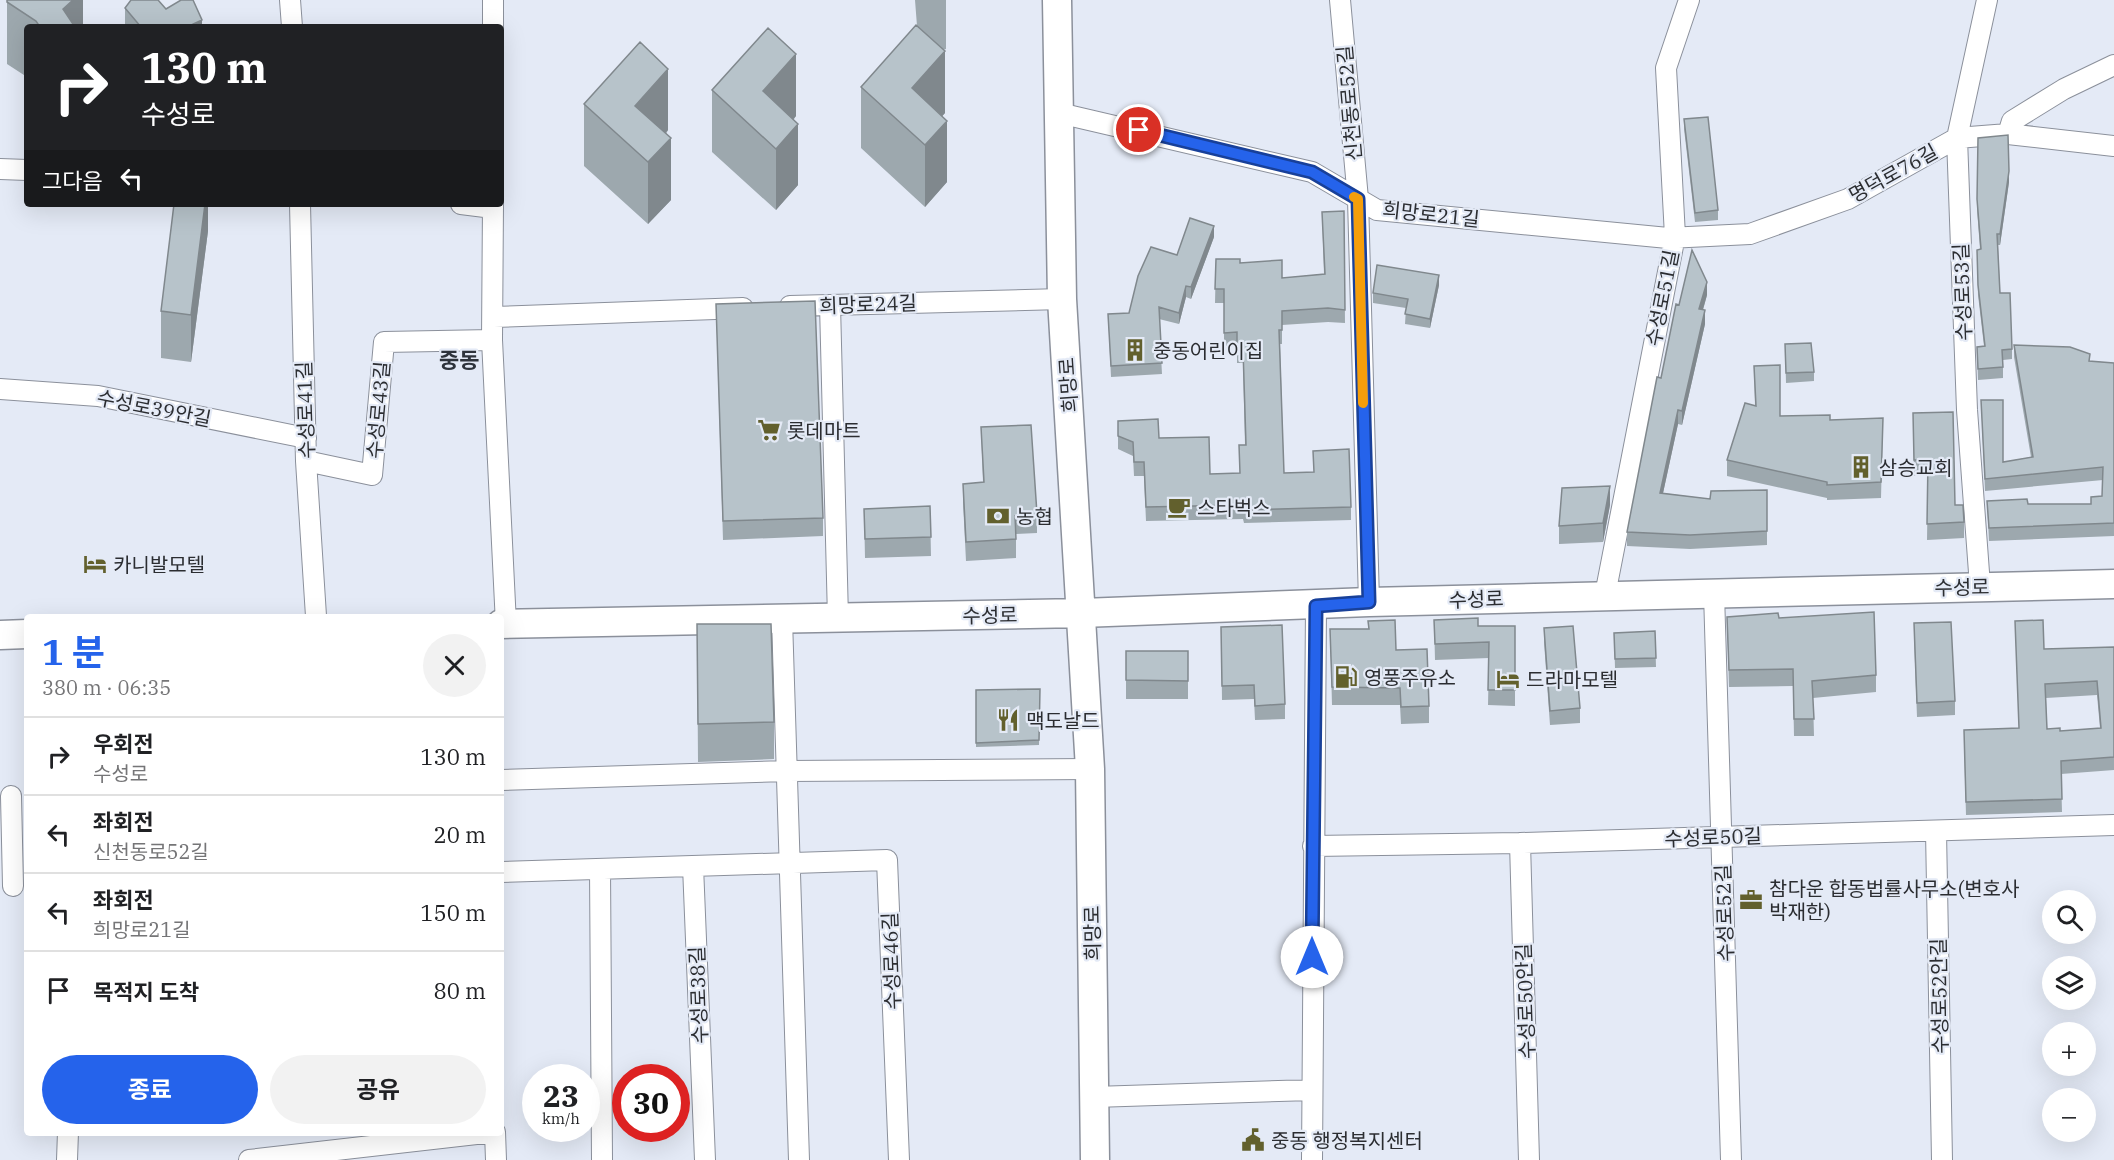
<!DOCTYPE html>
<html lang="ko">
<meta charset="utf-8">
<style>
:root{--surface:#fff;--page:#f2f2f2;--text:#202124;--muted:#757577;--line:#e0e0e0;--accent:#2563eb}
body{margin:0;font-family:"IBM Plex Serif","Noto Sans KR",serif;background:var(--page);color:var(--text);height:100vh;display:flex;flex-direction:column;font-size:22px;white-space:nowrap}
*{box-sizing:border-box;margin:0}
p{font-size:20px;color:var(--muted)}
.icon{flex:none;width:33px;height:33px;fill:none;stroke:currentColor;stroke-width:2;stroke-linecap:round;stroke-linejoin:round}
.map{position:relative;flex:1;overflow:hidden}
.drawer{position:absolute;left:24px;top:614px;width:480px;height:522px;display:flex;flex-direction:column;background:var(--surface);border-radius:6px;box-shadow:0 6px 24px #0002}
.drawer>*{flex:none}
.guide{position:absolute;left:24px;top:24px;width:480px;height:183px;border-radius:6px;box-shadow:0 6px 24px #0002;background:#202124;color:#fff;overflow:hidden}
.buttons{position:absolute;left:2042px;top:890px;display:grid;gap:12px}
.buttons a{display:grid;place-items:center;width:54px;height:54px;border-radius:50%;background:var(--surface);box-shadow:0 6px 24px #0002;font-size:30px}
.speed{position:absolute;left:522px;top:1064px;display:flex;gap:12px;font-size:30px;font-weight:700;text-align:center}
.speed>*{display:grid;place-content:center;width:78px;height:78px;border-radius:50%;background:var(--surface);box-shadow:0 6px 24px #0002;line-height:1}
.speed small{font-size:15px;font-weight:400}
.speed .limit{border:9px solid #d22;background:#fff;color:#111}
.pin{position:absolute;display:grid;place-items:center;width:51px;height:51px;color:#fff;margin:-26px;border:3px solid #fff;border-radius:50%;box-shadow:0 2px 6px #0007}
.me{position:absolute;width:66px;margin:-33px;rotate:0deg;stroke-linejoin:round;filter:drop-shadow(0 0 4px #0008)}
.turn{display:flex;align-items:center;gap:21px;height:126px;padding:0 18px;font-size:27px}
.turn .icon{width:78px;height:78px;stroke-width:2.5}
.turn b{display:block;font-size:42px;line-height:51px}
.then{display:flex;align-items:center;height:57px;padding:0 18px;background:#0003;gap:12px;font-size:22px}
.round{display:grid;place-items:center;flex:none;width:63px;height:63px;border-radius:32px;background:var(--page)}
.headline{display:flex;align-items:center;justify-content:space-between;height:102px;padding:0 18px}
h1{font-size:36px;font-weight:700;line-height:45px;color:var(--accent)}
.primary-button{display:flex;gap:12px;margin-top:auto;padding:12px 18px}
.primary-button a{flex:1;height:69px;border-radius:36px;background:var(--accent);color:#fff;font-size:24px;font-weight:700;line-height:69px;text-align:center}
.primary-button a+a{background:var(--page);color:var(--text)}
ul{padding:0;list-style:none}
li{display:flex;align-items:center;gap:18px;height:78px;padding:0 18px;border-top:2px solid var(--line)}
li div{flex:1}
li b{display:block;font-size:22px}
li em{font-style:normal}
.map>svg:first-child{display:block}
</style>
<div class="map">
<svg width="2114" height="1160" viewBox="0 0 2114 1160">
<rect width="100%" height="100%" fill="#e4eaf6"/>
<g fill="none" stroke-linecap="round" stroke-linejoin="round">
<g stroke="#8b909b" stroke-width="22">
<path id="street" d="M290,0L292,27
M493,0V27
M1340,0L1358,199L1369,602
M1059,113L1312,172L1377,210L1668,238L1750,234L1848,199L1957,138L2008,134L2114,146
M2008,134L2012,121L2064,89L2114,65
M0,169L27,170
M300,204L306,461L316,616
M461,204L493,208
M493,204L492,340L506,624
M830,305L838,618
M790,306L1062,299
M494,317L743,308
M0,389L98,396L306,438
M306,461L372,475L384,342L492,340
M1980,586L1967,410L1957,138L1987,0
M1714,593L1731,1160
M1605,595L1675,236L1666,68L1689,0
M782,619L799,1160
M501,780L787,771L1090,769
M11,796L13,886
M1936,831L1942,1160
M1520,843L1529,1160
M1313,846L1520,843L2114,825
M693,866L705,1160
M600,869L602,1160
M501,872L887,860L899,1160
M1094,1097L1312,1090
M495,1132L496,1160
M67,1160L68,1132
M249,1160L494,1132
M1312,1160L1316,606"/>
</g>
<g stroke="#8b909b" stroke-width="31">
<path id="secondary" d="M1057,0L1062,299L1090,769L1095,1160
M501,624L1082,613L1369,602L2114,584
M0,635L27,634"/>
</g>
<use href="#street" stroke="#fff" stroke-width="20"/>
<use href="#secondary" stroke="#fff" stroke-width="28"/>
</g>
<path fill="#9da8ae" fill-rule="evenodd" d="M83,0V27H27V77L7,64V2Z
M915,0H946V49L943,50L945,113L942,116L947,182L925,207L861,148V87L917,26Z
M125,8L166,9L202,27H125Z
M712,90L796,116L794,119L798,185L776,210L712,152Z
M584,104L668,130L666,134L671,200L648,224L584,166Z
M1684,119L1718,210V220L1695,222L1684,129Z
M1978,138L2009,182L2000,245H1998L2000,293L2012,349V359L2003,360V378L1978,380L1977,347L1984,346L1978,295L1977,250L1980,249L1977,209Z
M208,204V231L191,362L161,358V311Z
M1344,211L1345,323L1328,322L1282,325V344H1280L1284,473L1314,472L1313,451L1351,507V520L1244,523L1243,519L1146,521L1144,476H1134L1133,456L1118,449V421L1159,438L1210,474L1240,473L1239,445H1245L1243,363H1237V346H1224V303H1215L1216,259L1240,263L1282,278L1324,274L1322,212Z
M1214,237L1191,299L1186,297L1179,324L1159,319L1162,374L1111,377L1108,314L1129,313L1177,255Z
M1439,285L1430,328L1405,324L1406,308L1373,303V293Z
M1707,295L1703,310L1705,324L1682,425L1678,424L1663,493L1710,499L1767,490V545L1690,549L1627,546V532L1661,378L1679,305Z
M716,304L823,518V536L723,540Z
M1785,344L1814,372V381L1786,383Z
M2014,345L2090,361L2114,363V536L1989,541L1987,501L2028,504H2091L2102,496L2103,480L1985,491L1981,400L2003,462L2031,457L2014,357Z
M1754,366L1780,416L1830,420L1883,418L1881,498L1827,500V498L1727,476V460L1755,406Z
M1913,413L1955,505L1964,522V538L1927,540L1928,476H1914Z
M981,427L1037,514V533L1016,534V558L966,561L963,502V484L983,482Z
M1610,505L1603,542L1559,544V526Z
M930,506L931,556L865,558L864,509Z
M1727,617L1779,618L1876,675V692L1813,698L1814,736H1794L1793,686L1729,687Z
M1434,620L1478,626H1515V706L1488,705L1489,658L1435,660Z
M2015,621L2044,649L2114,647V770L2061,774L2062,812L1966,815L1964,743L2019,728ZM2097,695L2100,728L2060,731L2047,729L2046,698Z
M697,624L774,722V759L698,762Z
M1221,627L1285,704V719L1255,720L1254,699L1222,700Z
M1544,628L1580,708V723L1550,725L1544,642Z
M1330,629L1396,650L1429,706V723L1401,724L1400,705H1332Z
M1655,631L1656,667L1615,668L1614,633Z
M1914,637L1955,701V715L1917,717Z
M1126,651H1188V699H1126Z
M1040,689L1039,745L976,747V690Z"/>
<path fill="#80888d" d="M73,0H83V27H63V9Z
M202,20V27H187Z
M945,51V113L920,141L912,88Z
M796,54V116L771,144L763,91Z
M668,69V130L643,158L635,106Z
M947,121V182L925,207V145Z
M798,124V185L776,210V149Z
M671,138V200L648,224V162Z
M2009,171V182L2000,245V234Z
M205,204H208V231L191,362V315Z
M1214,226V237L1191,299V287Z
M1439,275V285L1430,328V319Z
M1707,282V295L1699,323V309Z
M1186,286V297L1179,324V313Z
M1705,310V324L1682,425V411Z
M1678,410V424L1660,507V493Z
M1610,486V505L1603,542V523Z"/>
<path fill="#b7c3ca" stroke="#80888d" stroke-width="1.5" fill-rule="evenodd" d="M7,0H73L63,9L75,27H40L36,21L7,2Z
M131,0H158L166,9L181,0H193L202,20L187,27H141L125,8Z
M916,25L945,51L912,88L947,121L925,145L861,87Z
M768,28L796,54L763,91L798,124L776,149L712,90Z
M640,42L668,69L635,106L671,138L648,162L584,104Z
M1708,117L1718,210L1695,213L1684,119Z
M2008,135L2009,171L2000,234H1997L2000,293H2010L2012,349L2002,350L2003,367L1978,369L1977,347L1985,346L1978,285L1977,250L1981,249L1977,199L1978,138Z
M174,204H205L191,315L161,311Z
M1344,211L1345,310L1328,308L1282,311V330H1279L1284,473L1314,472L1313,451L1349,449L1351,507L1244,510L1243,505L1146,507L1144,462H1134L1133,442L1118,436V421L1158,419L1159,438L1209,437L1210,474L1240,473L1239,445H1246L1243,349H1237V332L1224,333V289H1215L1216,259H1240V263L1282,260V278L1325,274L1322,212Z
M1190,218L1214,226L1191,287L1186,286L1179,313L1159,307L1162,363L1111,366L1108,314L1129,313L1138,276L1151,247L1177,255Z
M1692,250L1707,282L1699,309L1705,310L1682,411L1678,410L1660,493L1710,499L1711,491L1767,490V531L1690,535L1627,532L1657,377L1661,378L1676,304L1679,305Z
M1377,265L1439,275L1430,319L1405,314L1408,299L1373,293Z
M815,301L823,518L723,521L716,304Z
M1811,343L1814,372L1786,373L1785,344Z
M2014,345L2070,347L2090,354L2089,361L2114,363V523L1989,528L1987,501L2027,499L2028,504H2091V497L2102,496L2103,467L1985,479L1981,400H2003V462L2033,457Z
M1780,365V416L1830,415V420L1883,418L1881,482L1827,485V482L1727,460L1745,403L1756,406L1754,366Z
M1953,412L1955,505H1963L1964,522L1927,524L1928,460H1914L1913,413Z
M1031,425L1037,514L1015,516L1016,539L966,542L963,484L984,482L981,427Z
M1610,486L1603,523L1559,526L1562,488Z
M930,506L931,537L865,539L864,509Z
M1874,612L1876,675L1812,681L1814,719H1794L1793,669L1729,670L1727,617L1778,613L1779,618Z
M1478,618V626H1515V690H1488L1489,642L1435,644L1434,620Z
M1395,620L1396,650L1427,649L1429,706L1401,707L1400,688L1332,687L1330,629H1369L1368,621Z
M2043,620L2044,649L2114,647V757L2061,761L2062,799L1966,802L1964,730L2019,728L2015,621ZM2097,681L2101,728L2060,731V728L2047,729L2045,684Z
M1951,622L1955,701L1917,703L1914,623Z
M697,624H771L774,722L698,724Z
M1282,625L1285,704L1255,706L1254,685L1222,686L1221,627Z
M1573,626L1580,708L1550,711L1544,628Z
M1655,631L1656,658L1615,659L1614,633Z
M1126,651H1188V681L1126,680Z
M1040,689L1039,740L976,743V690Z"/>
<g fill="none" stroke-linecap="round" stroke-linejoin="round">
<g stroke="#184099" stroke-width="15">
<path id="route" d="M1139,130L1312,172L1358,199L1369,602L1316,606L1312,957"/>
</g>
<use href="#route" stroke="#2563eb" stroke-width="10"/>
<path stroke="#f59e0b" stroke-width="10" d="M1354,197L1358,199L1363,403"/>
</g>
<defs>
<g id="building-bare" transform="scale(1.8)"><path d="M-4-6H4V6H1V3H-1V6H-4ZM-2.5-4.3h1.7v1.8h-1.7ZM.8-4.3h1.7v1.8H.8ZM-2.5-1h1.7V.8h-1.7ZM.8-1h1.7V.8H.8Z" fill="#62602d" stroke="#e4eaf6" stroke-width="2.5" paint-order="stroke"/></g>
<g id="supermarket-bare" transform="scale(1.8)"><path d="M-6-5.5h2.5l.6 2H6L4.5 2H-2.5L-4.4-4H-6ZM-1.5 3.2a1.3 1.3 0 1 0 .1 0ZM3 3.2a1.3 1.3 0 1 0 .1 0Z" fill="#62602d" stroke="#e4eaf6" stroke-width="2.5" paint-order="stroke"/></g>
<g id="cafe-bare" transform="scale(1.8)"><path d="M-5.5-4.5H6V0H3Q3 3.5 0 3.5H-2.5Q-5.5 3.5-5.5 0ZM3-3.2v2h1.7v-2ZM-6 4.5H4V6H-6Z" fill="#62602d" stroke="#e4eaf6" stroke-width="2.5" paint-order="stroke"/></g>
<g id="bank-bare" transform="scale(1.8)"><path d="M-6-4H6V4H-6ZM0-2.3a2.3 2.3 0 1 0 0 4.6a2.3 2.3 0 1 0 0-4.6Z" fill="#62602d" stroke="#e4eaf6" stroke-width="2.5" paint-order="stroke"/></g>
<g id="hotel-bare" transform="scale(1.8)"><path d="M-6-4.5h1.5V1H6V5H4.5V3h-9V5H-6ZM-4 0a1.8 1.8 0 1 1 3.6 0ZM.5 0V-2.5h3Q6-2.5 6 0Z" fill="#62602d" stroke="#e4eaf6" stroke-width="2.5" paint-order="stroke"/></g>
<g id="fuel-bare" transform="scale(1.8)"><path d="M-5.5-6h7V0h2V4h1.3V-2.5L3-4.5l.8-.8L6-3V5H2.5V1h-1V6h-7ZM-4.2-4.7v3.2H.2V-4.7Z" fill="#62602d" stroke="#e4eaf6" stroke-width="2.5" paint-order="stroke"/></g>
<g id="restaurant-bare" transform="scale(1.8)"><path d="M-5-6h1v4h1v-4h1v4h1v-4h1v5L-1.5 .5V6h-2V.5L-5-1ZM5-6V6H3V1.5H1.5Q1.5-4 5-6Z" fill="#62602d" stroke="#e4eaf6" stroke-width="2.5" paint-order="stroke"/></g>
<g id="office-bare" transform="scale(1.8)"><path d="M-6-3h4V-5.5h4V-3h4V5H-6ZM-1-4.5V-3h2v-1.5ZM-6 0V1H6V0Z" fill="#62602d" stroke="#e4eaf6" stroke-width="2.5" paint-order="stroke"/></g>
<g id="civic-bare" transform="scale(1.8)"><path d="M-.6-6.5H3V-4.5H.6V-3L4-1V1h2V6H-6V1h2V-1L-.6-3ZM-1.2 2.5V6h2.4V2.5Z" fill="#62602d" stroke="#e4eaf6" stroke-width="2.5" paint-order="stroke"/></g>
</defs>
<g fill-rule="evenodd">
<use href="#building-bare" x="1135" y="350"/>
<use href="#supermarket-bare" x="769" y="430"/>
<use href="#building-bare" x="1861" y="467"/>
<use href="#cafe-bare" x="1179" y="507"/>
<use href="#bank-bare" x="998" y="516"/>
<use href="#hotel-bare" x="95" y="564"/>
<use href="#fuel-bare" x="1346" y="677"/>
<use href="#hotel-bare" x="1508" y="679"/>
<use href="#restaurant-bare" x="1008" y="720"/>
<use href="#office-bare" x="1751" y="900"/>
<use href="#civic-bare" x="1253" y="1140"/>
</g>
<g text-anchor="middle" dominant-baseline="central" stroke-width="4.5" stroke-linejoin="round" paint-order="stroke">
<g font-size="20" fill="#2b2d31" stroke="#e4eaf6">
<text transform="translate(1349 103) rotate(-95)">신천동로52길</text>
<text transform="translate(1893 173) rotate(-29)">명덕로76길</text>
<text transform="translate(1431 214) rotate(6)">희망로21길</text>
<text transform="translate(1962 292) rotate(-92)">수성로53길</text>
<text transform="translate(1662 298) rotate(-79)">수성로51길</text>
<text transform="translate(868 304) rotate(-2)">희망로24길</text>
<text transform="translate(1068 385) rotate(-94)">희망로</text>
<text transform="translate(154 408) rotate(11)">수성로39안길</text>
<text transform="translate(305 410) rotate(-92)">수성로41길</text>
<text transform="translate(378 410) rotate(-85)">수성로43길</text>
<text transform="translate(1962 587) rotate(-1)">수성로</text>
<text transform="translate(1476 599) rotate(-2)">수성로</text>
<text transform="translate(990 615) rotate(-1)">수성로</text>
<text transform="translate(1713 837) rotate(-2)">수성로50길</text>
<text transform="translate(1724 913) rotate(-92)">수성로52길</text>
<text transform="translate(1092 933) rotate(-91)">희망로</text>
<text transform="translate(891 961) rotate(-92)">수성로46길</text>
<text transform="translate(698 995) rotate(-92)">수성로38길</text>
<text transform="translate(1939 996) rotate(-91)">수성로52안길</text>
<text transform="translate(1525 1001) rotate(-92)">수성로50안길</text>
</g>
<g font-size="20" fill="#2b2d31" stroke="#e4eaf6" text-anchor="start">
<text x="1153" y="350">중동어린이집</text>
<text x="787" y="430">롯데마트</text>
<text x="1879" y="467">삼승교회</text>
<text x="1197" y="507">스타벅스</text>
<text x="1016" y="516">농협</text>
<text x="113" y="564">카니발모텔</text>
<text x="1364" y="677">영풍주유소</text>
<text x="1526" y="679">드라마모텔</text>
<text x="1026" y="720">맥도날드</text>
<text x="1769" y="888">참다운 합동법률사무소(변호사<tspan x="1769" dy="23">박재한)</tspan></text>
<text x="1271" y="1140">중동 행정복지센터</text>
</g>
<g font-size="22" font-weight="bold" fill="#2e333b" stroke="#e4eaf6">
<text x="459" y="359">중동</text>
</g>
</g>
</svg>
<div class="buttons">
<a><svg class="icon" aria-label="search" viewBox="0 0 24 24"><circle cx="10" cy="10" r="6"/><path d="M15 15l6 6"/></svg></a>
<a><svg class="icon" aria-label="layers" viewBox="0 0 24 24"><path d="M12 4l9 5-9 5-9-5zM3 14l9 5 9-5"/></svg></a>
<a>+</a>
<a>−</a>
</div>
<div class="speed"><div>23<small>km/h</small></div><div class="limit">30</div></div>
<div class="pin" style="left:1139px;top:130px;background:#d93025"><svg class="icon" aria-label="arrive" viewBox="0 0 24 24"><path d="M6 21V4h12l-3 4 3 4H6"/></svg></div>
<svg class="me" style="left:1312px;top:957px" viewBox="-20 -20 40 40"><circle r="19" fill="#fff"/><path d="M0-13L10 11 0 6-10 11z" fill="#2563eb"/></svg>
<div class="guide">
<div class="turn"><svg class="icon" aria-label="right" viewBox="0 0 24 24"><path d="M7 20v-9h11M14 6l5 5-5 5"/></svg><div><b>130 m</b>수성로</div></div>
<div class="then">그다음<svg class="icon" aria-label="left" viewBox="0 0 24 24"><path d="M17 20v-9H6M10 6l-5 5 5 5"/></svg></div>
</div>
<section class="drawer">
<div class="headline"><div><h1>1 분</h1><p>380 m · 06:35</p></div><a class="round"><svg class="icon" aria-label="close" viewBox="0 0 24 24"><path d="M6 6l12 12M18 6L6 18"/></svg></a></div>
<ul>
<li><svg class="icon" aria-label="right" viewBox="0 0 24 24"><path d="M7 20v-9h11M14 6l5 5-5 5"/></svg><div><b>우회전</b><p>수성로</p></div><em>130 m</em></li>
<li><svg class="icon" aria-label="left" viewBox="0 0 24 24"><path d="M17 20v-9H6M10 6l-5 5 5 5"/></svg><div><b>좌회전</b><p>신천동로52길</p></div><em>20 m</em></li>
<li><svg class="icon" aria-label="left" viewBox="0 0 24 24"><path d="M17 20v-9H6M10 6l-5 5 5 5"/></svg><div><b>좌회전</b><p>희망로21길</p></div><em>150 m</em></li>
<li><svg class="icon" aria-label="arrive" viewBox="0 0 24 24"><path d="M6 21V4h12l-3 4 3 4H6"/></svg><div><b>목적지 도착</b></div><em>80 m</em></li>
</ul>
<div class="primary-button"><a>종료</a><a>공유</a></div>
</section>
</div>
